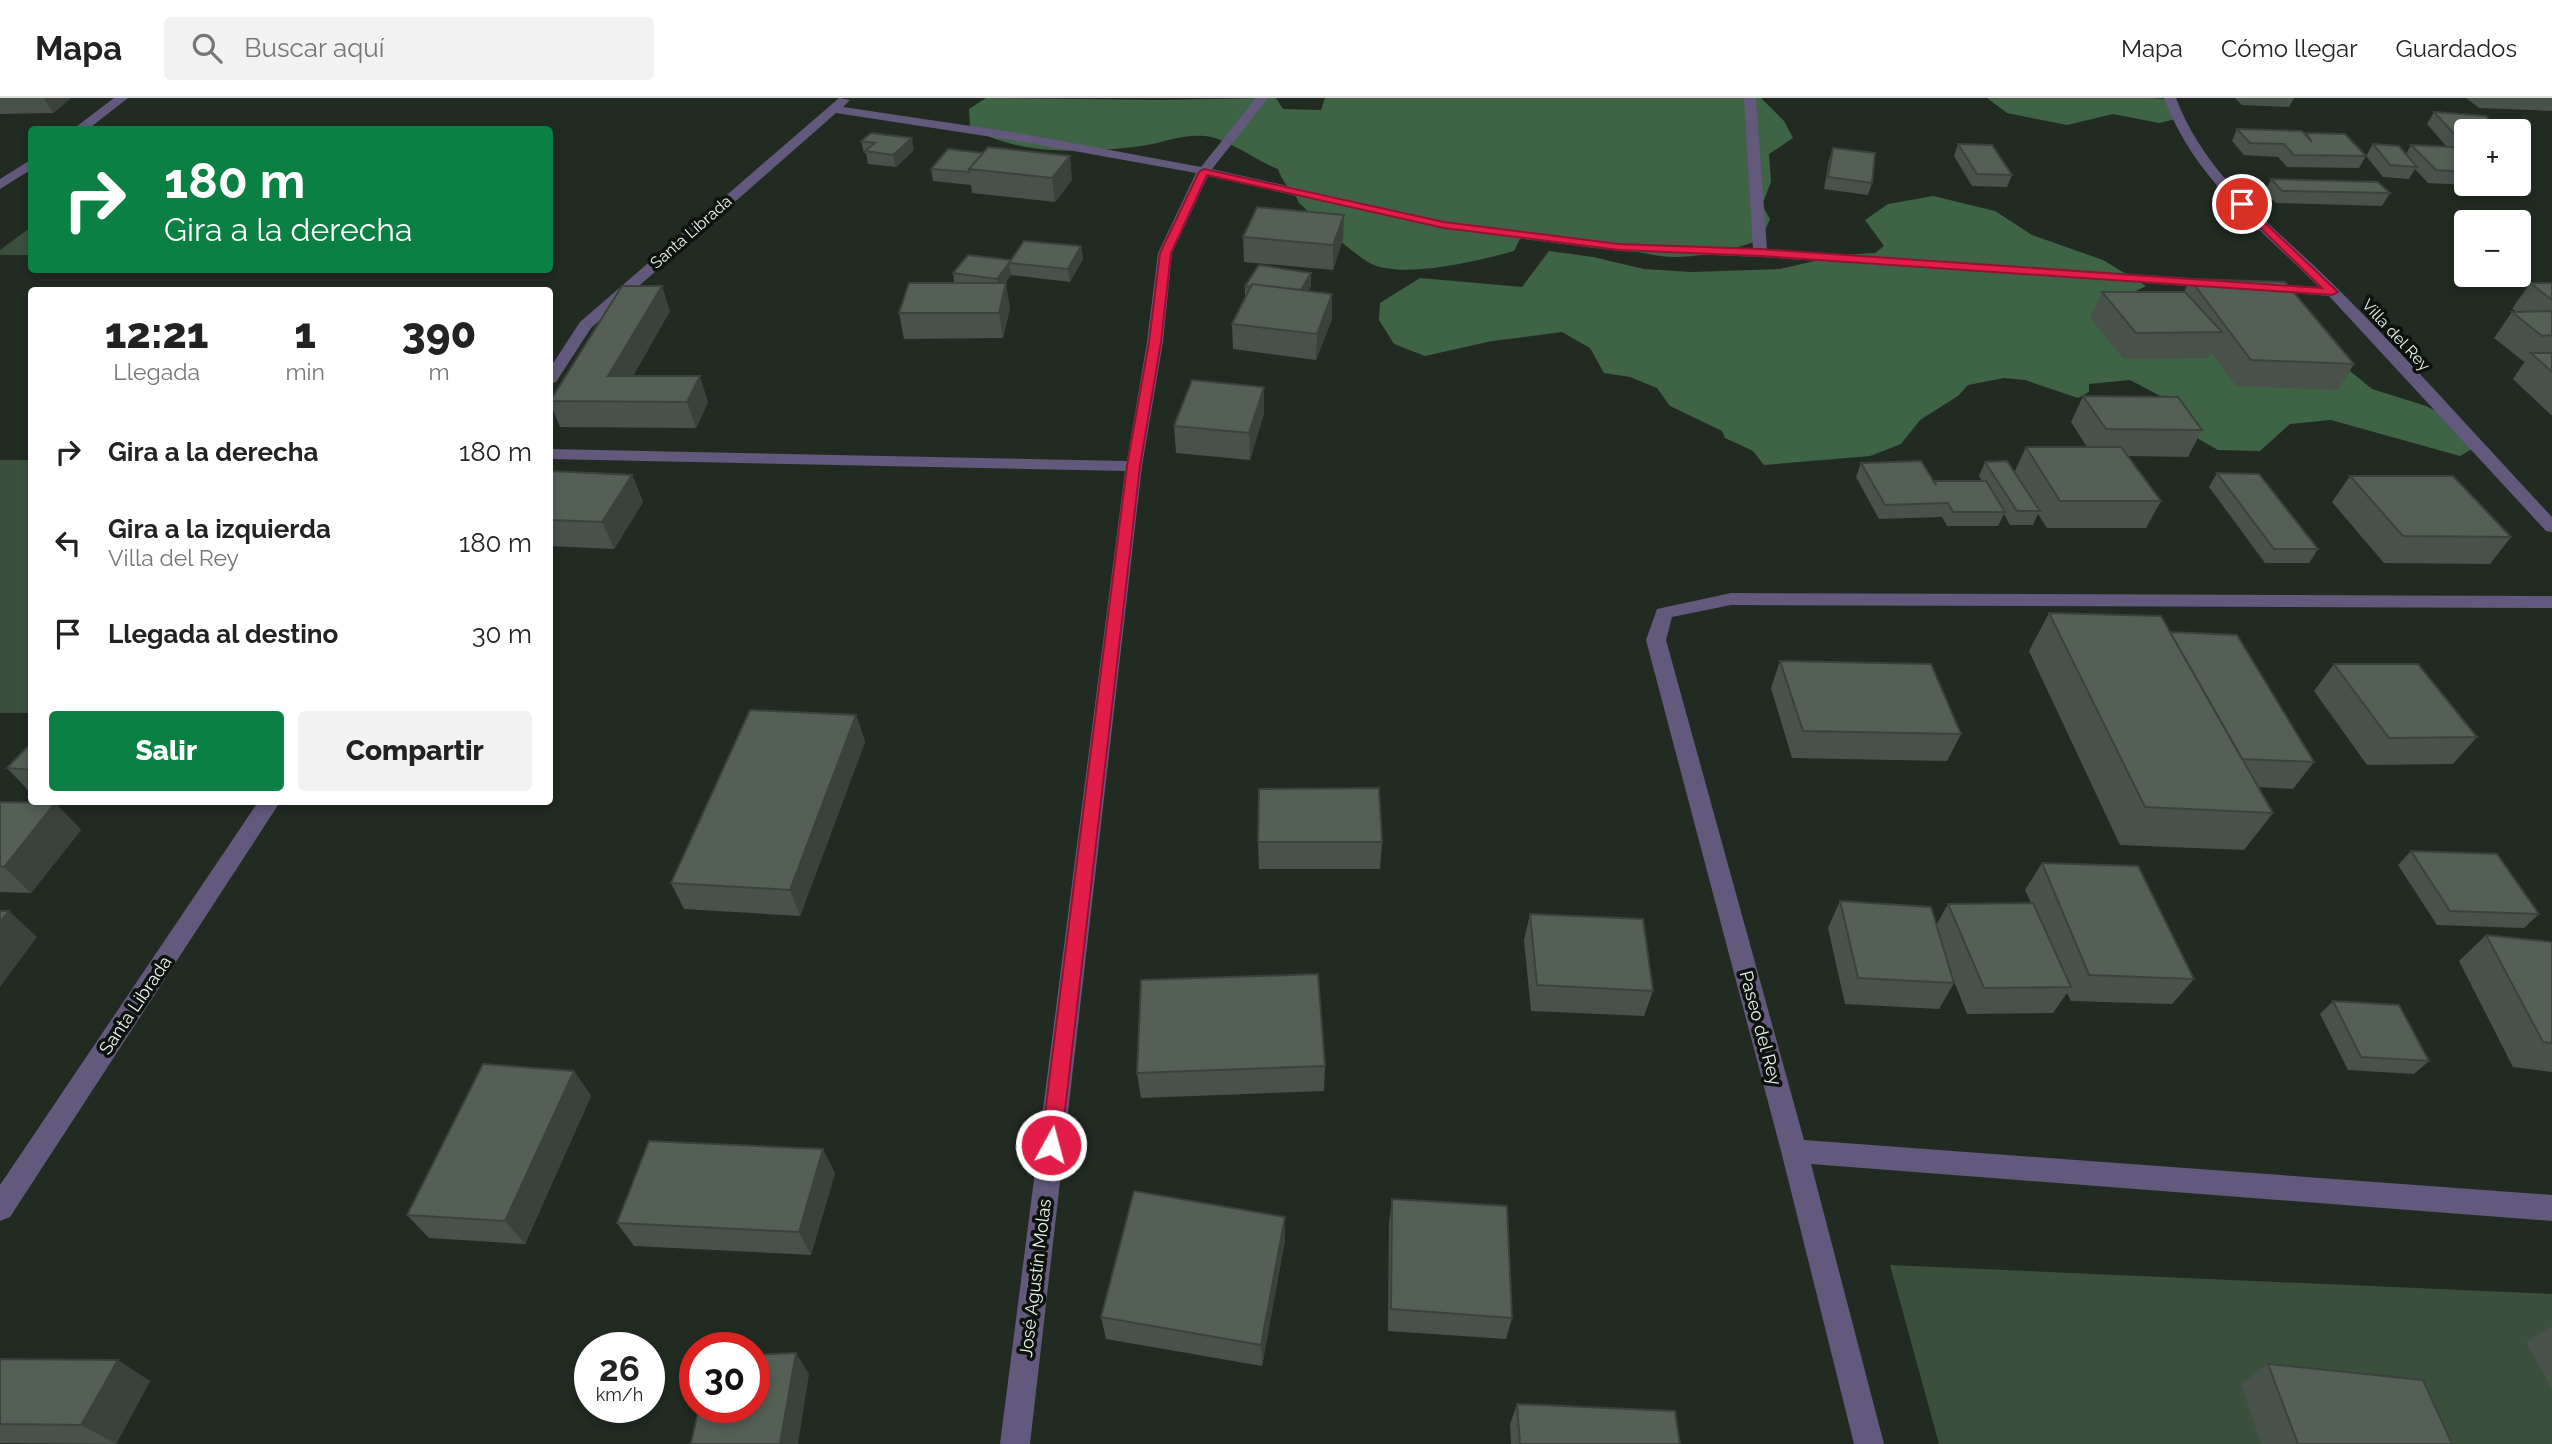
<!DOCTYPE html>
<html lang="es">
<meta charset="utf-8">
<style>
:root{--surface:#fff;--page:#f2f2f2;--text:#222;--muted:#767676;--line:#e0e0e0;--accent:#0b8043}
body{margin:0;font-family:Raleway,sans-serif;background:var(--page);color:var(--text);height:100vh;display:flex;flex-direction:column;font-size:26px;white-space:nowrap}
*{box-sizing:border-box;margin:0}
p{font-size:23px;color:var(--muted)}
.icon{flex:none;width:38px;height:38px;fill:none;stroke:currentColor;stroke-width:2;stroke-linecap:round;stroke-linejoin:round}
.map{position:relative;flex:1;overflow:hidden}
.sheet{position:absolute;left:28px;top:189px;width:525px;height:518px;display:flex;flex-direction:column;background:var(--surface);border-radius:7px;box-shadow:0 4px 10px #0003}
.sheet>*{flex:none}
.guide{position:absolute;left:28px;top:28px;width:525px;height:147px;border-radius:7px;box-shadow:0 4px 10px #0003;background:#0b8043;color:#fff;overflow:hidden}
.fabs{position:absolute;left:2454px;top:21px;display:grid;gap:14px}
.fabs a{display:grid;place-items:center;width:77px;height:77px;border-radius:7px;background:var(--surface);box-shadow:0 4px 10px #0003;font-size:35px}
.speed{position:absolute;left:574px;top:1234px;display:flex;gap:14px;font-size:35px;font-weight:700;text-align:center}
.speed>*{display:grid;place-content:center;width:91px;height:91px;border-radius:50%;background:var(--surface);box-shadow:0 4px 10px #0003;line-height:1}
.speed small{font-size:18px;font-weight:400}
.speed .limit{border:10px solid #d22;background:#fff;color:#111}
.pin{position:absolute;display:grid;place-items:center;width:60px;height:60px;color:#fff;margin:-30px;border:4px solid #fff;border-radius:50%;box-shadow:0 2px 7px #0007}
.me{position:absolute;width:77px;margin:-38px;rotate:7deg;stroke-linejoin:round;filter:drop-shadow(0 0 5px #0008)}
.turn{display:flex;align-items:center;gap:24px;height:147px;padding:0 21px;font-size:32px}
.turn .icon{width:91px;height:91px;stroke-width:2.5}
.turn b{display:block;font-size:49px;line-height:60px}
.eta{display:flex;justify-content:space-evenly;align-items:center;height:119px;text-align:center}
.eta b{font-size:42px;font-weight:800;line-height:49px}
.action{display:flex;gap:14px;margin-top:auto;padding:14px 21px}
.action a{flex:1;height:80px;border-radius:7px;background:var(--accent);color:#fff;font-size:28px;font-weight:800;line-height:80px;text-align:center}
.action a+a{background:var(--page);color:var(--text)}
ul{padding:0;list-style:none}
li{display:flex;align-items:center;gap:21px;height:91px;padding:0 21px}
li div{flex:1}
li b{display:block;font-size:26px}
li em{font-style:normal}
header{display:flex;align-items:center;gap:42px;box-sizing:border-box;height:98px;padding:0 35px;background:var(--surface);border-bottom:2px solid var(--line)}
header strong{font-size:33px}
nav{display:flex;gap:38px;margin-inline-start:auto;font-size:24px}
.search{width:490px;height:63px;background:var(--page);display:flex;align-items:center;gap:18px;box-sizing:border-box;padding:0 24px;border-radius:7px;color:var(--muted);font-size:26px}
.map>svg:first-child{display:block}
</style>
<header>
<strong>Mapa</strong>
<div class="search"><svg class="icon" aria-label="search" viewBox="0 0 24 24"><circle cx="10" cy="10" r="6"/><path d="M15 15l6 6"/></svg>Buscar aquí</div>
<nav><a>Mapa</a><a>Cómo llegar</a><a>Guardados</a></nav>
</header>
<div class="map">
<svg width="2552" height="1346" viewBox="0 0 2552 1346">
<rect width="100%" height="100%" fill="#212b22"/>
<path fill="#3a503d" d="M31,129V157H0V152Z
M0,362H31V615H0Z
M1890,1167L2552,1196V1346H1939Z"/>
<path fill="#3f6445" d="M986,0L1158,2L1276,0L1283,11L1321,12L1325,0H1761L1784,23L1793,40L1769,56L1771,84L1762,107L1770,121L1761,142C1731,152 1691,162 1660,158C1613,151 1571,135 1523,135L1514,153C1478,163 1409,180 1374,167C1356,160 1316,120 1299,105C1294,91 1284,89 1278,71C1257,63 1225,39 1205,38C1184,36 1168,43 1147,47C1096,55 1013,59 970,28L969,11Z
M1987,0H2150L2165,1L2181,14L2172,22L2159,25L2113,16L2067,27L2007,15Z
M1933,98L1995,113L2032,137L2103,162L2146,188L2110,206L2339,264L2372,291L2426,308L2458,324L2477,348L2460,358L2331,322L2290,326L2260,353L2218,352L2190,336L2166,301L2130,282L2089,286V294L2078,300L2025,282L2004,280L1968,287L1958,298L1920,322L1901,346L1870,358L1764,367L1753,353L1725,340L1722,333L1670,308L1657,290L1630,279L1604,275L1590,250L1562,234L1492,243L1425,258L1394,246L1379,222L1380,205L1420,180L1522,189L1549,153L1593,159L1644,171L1692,174L1780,171L1841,157L1875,155L1884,148L1865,122L1888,106Z"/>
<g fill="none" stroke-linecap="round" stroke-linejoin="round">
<path fill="#63597c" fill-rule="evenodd" d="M114,0H128L87,32H72Z
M839,0L850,2L843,9L1024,36L1201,69L1256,0H1268L1212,71L1444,123L1619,145L1753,151L1744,0H1756L1767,151L2217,182L2224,186L2217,190L1760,159L1619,153L1444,131L1208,78L1172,155L1163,244L1142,368L1030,1346H1000L1125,373L550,361V351L1127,363L1147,244L1158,155L1196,75L1024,44L836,15L591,230L556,284L550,286V270L580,224Z
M2164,0H2176C2208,84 2279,131 2340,193C2413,266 2481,343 2552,419V434L2546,433L2329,198L2258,192V186L2263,185L2319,189C2260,130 2194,81 2164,0Z
M32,61V71L0,91V81Z
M1731,495L2552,498V510L1731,507L1672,519L1666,542L1804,1042L2552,1097V1123L1811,1066L1884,1346H1854L1781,1053L1646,542L1657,511Z
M258,704H280L10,1119L0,1123V1087Z"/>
</g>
<path fill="#48524a" d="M0,0H71L53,15L0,16Z
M2235,0H2294L2289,9L2242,7Z
M2466,0H2552V13L2479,10Z
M2434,14L2466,33V51L2454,50L2466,61V86H2472L2471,87L2428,85L2415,71L2409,81L2383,79L2366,58L2373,46L2406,56L2411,47L2447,49L2427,26Z
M2237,31L2305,36L2306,35L2366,58L2359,70L2287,69L2278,59L2244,57L2232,43Z
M861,43L914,52L896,69L868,66L866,55H864Z
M1958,46L2012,77L2007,89L1972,88L1954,58Z
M1833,50L1872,85L1868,97L1824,91L1829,62Z
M948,51L1072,82L1055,104L972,95L971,87L933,83L931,71Z
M2271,81L2390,95L2382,108L2276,105L2265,94Z
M1344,117L1343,141L1333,172L1244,164L1243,139Z
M1081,148L1083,161L1070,184L1011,177L1005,185L1010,210L1003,240L904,241L899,215L954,185L953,175Z
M1311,175V188L1308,193L1332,221L1316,262L1233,251L1232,226L1245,200V188Z
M2190,181L2354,266L2338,292L2236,288L2211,254L2208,260L2124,261L2090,220L2102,194H2184Z
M2530,185H2552V317H2551L2513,281L2525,263H2523L2494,240L2512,214H2517L2512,211Z
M670,213L633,278L708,304L696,330L560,329L550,305V302Z
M2083,298L2202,332L2188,359L2128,358L2161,403L2146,430H2047L2038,416L2033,427H2010L2004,416L1998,428H1947L1942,419L1879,421L1856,379L1861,365L1935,385V383H1982L1979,378L1985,364L2014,375L2026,349H2087L2071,324Z
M1264,315L1250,362L1176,355L1174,328Z
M550,373L632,377L643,404L614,451L550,448Z
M2217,375L2318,451L2309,465H2265L2209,389Z
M2350,378L2511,439L2490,466L2384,465L2332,404Z
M2049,515L2170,534L2314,664L2293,691L2258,689L2273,715L2244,752L2120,747L2029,553Z
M1780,563L1961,636L1947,663L1792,660L1771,590Z
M2334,566L2477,639L2453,666L2367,667L2314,593Z
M856,617L865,644L800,818L684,811L671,785Z
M32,644V696L7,670Z
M0,704L55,705L81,732L31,795L0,794Z
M1258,744H1382L1380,771H1259Z
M2411,753L2539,816L2524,830L2437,827L2398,767Z
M2042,765L2194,881L2172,906L2071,903L2067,895L2053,915L1967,916L1954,883V885L1939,911L1845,906L1828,830L1840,803L1937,826L1948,806L2031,805L2025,792Z
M1530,816L1653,893L1644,918L1531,913L1524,842Z
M2486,837L2552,844V974L2513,969L2459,863Z
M2333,903L2429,963L2414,976L2348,972L2320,916Z
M1325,968L1324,993L1141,1000L1137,975Z
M574,973L591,998L525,1146L429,1140L407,1117Z
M835,1075L811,1157L634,1148L617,1125Z
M1392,1101L1512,1220L1506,1241L1388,1233L1389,1125Z
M1285,1142L1262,1268L1106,1241L1101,1219Z
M2552,1228V1291L2526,1244Z
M0,1261L150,1283L116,1346L0,1345Z
M2268,1266L2452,1346H2261L2241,1286Z
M1517,1306L1680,1346H1511L1510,1326Z"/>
<path fill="#3b423c" d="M44,0H71L53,15Z
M912,40L914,52L896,69L893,57Z
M1070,58L1072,82L1055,104L1052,80Z
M1344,117L1343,141L1333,172V147Z
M1081,148L1083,161L1070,184L1068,171Z
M1011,162L1009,165L1011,177L999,194L997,181Z
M1311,175V188L1299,210V197Z
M1006,185L1010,210L1003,240L999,215Z
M662,188L670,213L618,304L608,278Z
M1332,196V221L1316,262L1317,236Z
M700,278L708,304L696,330L687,304Z
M1264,289V315L1250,362L1249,335Z
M632,377L643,404L614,451L602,424Z
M856,617L865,644L800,818L790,792Z
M55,705L81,732L31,795L4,769Z
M9,813L37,839L0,889V824Z
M574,973L591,998L525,1146L505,1123Z
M823,1051L835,1075L811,1157L799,1134Z
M1285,1119V1142L1262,1268L1261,1247Z
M796,1255L809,1276L798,1346H780Z
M118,1262L150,1283L116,1346L81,1327Z"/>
<path fill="#545f56" stroke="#3b423c" stroke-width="2" d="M2434,14L2486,18L2500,33H2466V38L2455,37Z
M2237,31L2302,33L2312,44L2306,35L2345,36L2366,58L2294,57L2284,46L2250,45Z
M871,35L912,40L893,57L865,53L875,45L861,43Z
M1958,46L1992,47L2012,77L1977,76Z
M2373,46L2399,48L2417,69L2390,67Z
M2411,47L2453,49L2466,61V74L2436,72Z
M988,49L1070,58L1052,80L969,71Z
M1833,50L1875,55L1872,85L1828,79Z
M948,51L983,55L969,71V74L931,71Z
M2271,81L2378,84L2390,95L2282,93Z
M1257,109L1344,117L1333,147L1243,139Z
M1024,143L1081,148L1068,171L1009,165Z
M968,157L1011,162L997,181L953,175Z
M1259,167L1311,175L1301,192L1252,186L1251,189L1245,188Z
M2190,181L2285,184L2354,266L2251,262Z
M909,185H1006L999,215H899Z
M2530,185H2552V202Z
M1252,186L1332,196L1317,236L1232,226Z
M622,188H662L608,278H700L687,304L550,303Z
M2102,194H2185L2222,234L2136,235Z
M2552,213V237L2542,238L2512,214Z
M2531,255H2552V274Z
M1192,282L1264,289L1249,335L1174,328Z
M2083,298L2178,299L2202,332L2106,331Z
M2026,349H2121L2161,403H2060Z
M1921,363L1936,387L1935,383H1986L2005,414H1953L1948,405L1885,407L1861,365Z
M2007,363L2040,413H2017L1985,364Z
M550,373L632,377L602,424L550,422Z
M2217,375L2259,376L2318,451H2274Z
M2350,378H2453L2511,439L2403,438Z
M2049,515L2161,518L2273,715L2145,709Z
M2170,534L2237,537L2314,664L2242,661Z
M1780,563L1931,566L1961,636L1803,633Z
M2334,566H2418L2477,639L2389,640Z
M750,612L856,617L790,792L671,785Z
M32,644V672L7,670Z
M1379,690L1382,744H1258L1259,691Z
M0,704L55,705L4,769L0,768Z
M2411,753L2497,756L2539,816L2450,813Z
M2042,765L2138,768L2194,881L2089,877Z
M1840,803L1931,809L1954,885L1858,880Z
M2033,805L2071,889L1984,890L1948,806Z
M0,813H9L0,824Z
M1530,816L1643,821L1653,893L1537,887Z
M2486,837L2552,844V945L2543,944Z
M1318,876L1325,968L1137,975L1141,882Z
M2333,903L2399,907L2429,963L2361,959Z
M483,966L574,973L505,1123L407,1117Z
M649,1043L823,1051L799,1134L617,1125Z
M1134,1093L1285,1119L1261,1247L1101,1219Z
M1392,1101L1507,1108L1512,1220L1391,1211Z
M796,1255L780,1346H691L699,1309H754V1257Z
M0,1261L118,1262L81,1327L0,1326Z
M2268,1266L2423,1282L2452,1346H2298Z
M1517,1306L1675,1313L1680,1346H1520Z"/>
<path fill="#e11d48" stroke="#92132f" stroke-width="2" d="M1204,71L1444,124L1619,146L1760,151L2322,190L2238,108L2242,103L2338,194L2332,197L1760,158L1619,152L1444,130L1207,77L1171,155L1161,244L1140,368L1061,1047L1058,1053L1051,1056L1044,1053L1041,1047L1127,368L1149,244L1160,155L1199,74Z"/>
<g text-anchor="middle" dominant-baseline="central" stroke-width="7" stroke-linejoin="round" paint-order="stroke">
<g font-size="16" fill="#ebf2ec" stroke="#0e120e">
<text transform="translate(691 134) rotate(-41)">Santa Librada</text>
<text transform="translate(2396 237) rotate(47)">Villa del Rey</text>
</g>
<g font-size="18" fill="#ebf2ec" stroke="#0e120e">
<text transform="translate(135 907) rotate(-56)">Santa Librada</text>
<text transform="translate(1761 930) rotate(75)">Paseo del Rey</text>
<text transform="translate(1035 1180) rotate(-83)">José Agustín Molas</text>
</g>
</g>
</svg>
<div class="fabs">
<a>+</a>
<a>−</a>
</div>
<div class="speed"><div>26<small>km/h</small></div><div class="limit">30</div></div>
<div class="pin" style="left:2242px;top:106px;background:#d93025"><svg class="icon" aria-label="arrive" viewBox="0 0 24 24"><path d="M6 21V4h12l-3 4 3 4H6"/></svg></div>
<svg class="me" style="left:1051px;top:1047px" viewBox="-20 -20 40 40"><circle r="17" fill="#e11d48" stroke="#fff" stroke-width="3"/><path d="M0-11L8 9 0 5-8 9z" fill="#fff"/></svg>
<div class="guide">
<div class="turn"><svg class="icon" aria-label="right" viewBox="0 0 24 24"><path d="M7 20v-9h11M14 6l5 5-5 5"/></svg><div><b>180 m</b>Gira a la derecha</div></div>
</div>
<section class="sheet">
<div class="eta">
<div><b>12:21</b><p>Llegada</p></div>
<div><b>1</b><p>min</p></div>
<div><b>390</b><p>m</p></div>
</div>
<ul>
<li><svg class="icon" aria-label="right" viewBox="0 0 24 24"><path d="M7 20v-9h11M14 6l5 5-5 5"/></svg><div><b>Gira a la derecha</b></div><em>180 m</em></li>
<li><svg class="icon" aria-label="left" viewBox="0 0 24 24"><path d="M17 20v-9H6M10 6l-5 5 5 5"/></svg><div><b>Gira a la izquierda</b><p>Villa del Rey</p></div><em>180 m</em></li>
<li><svg class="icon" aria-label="arrive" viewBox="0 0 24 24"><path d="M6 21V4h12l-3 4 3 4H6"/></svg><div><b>Llegada al destino</b></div><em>30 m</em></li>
</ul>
<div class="action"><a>Salir</a><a>Compartir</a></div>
</section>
</div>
